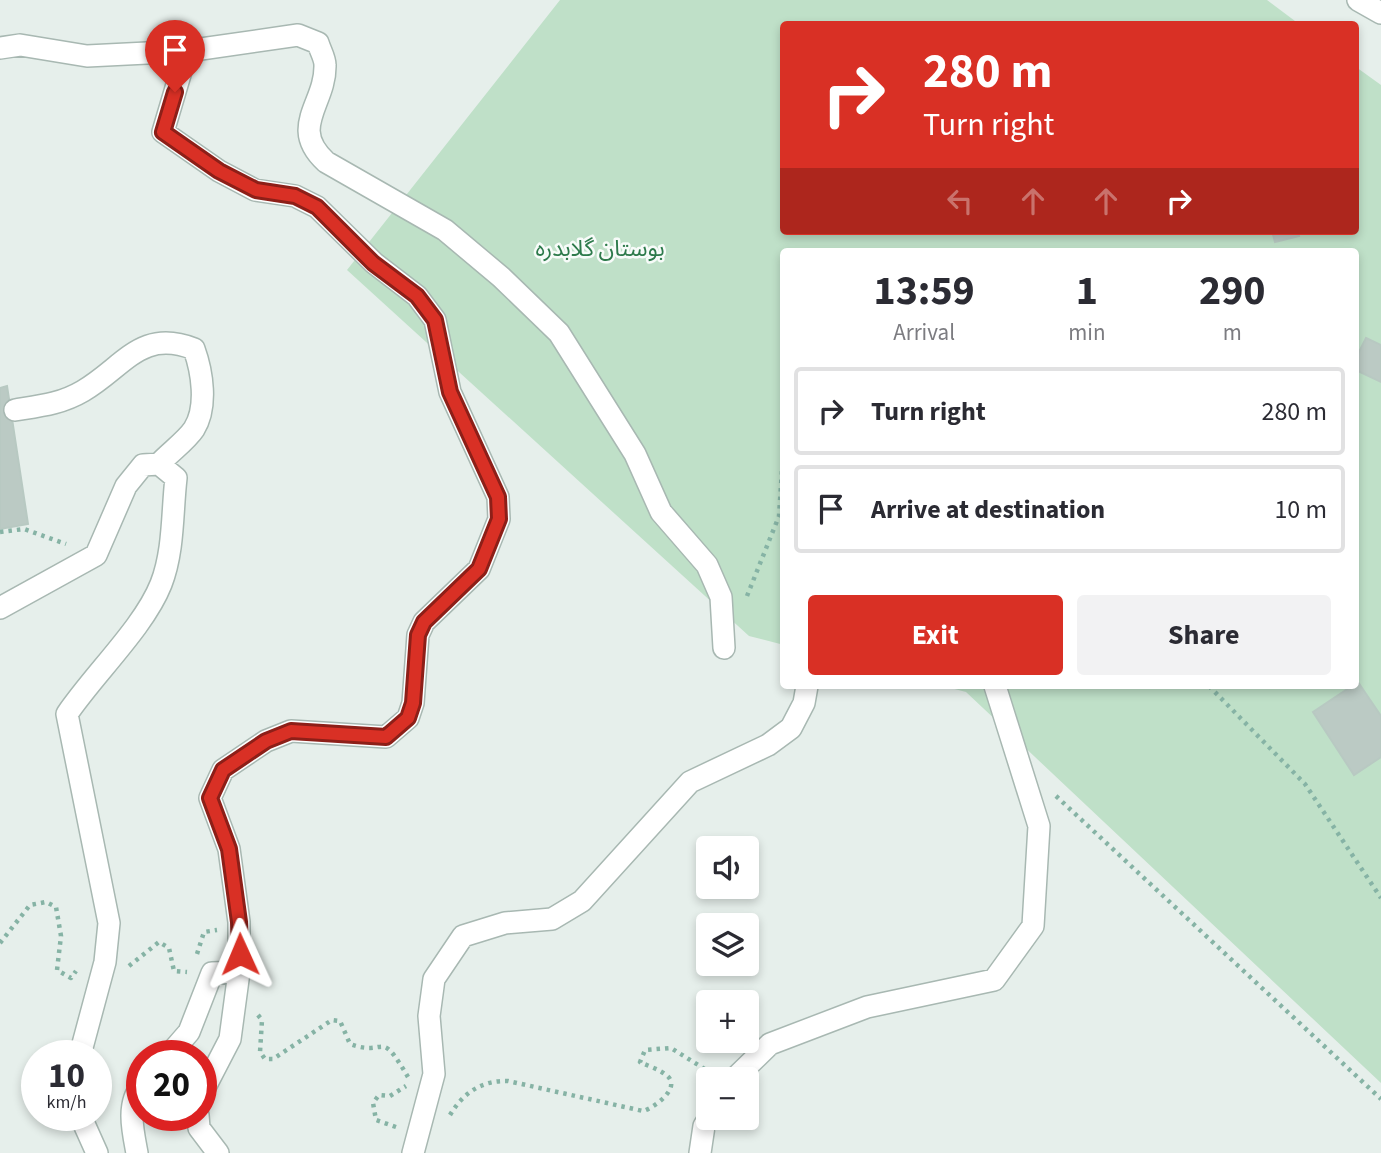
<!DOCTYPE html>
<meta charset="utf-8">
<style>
:root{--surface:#fff;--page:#f2f2f3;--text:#2b2b33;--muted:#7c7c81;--line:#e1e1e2;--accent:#d93025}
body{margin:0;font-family:"Source Sans 3","Noto Sans Arabic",sans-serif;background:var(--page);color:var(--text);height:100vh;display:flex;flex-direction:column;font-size:26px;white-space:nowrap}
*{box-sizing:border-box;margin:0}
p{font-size:23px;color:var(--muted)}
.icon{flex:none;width:38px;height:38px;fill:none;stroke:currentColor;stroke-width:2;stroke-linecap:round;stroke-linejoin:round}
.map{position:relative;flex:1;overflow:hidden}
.side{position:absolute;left:780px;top:248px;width:579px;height:441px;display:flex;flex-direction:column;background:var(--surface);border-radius:7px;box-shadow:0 4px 10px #0003}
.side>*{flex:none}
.hud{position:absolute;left:780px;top:21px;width:579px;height:214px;border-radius:7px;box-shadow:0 4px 10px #0003;background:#d93025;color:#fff;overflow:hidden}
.buttons{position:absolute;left:696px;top:836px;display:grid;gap:14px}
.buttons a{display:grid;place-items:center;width:63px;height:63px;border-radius:7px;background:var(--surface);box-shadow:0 4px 10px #0003;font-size:35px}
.speed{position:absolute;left:21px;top:1040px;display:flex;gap:14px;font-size:35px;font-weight:700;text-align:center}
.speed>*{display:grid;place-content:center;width:91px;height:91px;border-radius:50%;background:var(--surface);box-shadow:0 4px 10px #0003;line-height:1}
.speed small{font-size:18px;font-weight:400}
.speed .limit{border:10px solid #d22;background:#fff;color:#111}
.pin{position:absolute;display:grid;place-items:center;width:60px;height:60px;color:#fff;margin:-72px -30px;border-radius:50% 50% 50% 0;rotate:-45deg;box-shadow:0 0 7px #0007}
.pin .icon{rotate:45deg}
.me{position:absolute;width:77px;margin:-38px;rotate:359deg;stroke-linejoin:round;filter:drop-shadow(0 0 5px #0008)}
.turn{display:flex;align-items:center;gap:24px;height:147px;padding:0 28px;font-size:32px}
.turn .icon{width:91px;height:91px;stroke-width:2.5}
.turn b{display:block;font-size:49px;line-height:60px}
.lanes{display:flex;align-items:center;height:66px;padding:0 28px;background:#0003;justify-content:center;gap:35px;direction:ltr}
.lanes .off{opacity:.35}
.eta{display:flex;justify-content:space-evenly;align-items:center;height:119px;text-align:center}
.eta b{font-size:42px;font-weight:700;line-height:49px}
.button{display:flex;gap:14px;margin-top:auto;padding:14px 28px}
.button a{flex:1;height:80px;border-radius:7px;background:var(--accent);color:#fff;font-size:28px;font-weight:700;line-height:80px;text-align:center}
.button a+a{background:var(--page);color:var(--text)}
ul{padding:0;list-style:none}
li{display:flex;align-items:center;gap:21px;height:88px;margin:0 14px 10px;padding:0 14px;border:4px solid var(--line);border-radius:7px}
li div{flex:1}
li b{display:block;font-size:26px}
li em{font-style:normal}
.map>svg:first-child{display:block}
</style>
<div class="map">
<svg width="1381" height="1153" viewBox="0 0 1381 1153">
<rect width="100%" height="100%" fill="#e6efeb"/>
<path fill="#bfe0c8" d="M560,0H1267L1299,24H784V231H1356V67L1381,85V1083L966,692L943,686H1356V252H784V645L749,636L347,270Z"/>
<path fill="#bbcac4" stroke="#b8c9c2" stroke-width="2" d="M1272,231H1297L1299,236L1275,242Z
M1366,338L1381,345V382L1356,370V358Z
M7,386L28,524L0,529V388Z
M1358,682L1381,716V757L1354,775L1313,712Z"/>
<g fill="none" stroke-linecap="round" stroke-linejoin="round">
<g stroke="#a8b8b2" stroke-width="24">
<path id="minor" d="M1358,0L1381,13
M0,48L20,45L87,56L187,51L298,35L318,43C320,50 325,58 325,65C326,104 288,127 326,162L445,230L501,277L559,333L635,454L661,512L707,565L721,597L724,648
M187,51L163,132L219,171L255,190L295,196L317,207L374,263L417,296L435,320L450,392L498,497L499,519L479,569L424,622L418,635L413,703L408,718L386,737L291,731L266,741L223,770L210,798L229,849L239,922V972
M15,410C40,406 61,404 83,391C124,367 141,328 194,349C202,371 208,407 194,429C186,441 169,453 159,464
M0,608L96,555L126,486L143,465L159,464L176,478C172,512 174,551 161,584C144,627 94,674 67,714L109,923L105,962L80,1055
M169,1055L189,1032L212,973L239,972L230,1039L201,1095
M733,1080L770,1044L867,1007L994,980L1033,926L1039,826L995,686
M80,1115L97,1153
M198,1115L199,1128L218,1153
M137,1153C133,1132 126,1103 142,1086
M413,1153L434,1074L429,1016L434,979L463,936L505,923L552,919L582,901L690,782L768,745L791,728L804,703L807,686
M700,1153L704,1126L709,1118"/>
</g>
<path stroke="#86b3a5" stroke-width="4.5" stroke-dasharray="3.5 5" stroke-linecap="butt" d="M0,532L24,529L66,544
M747,596L779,516L784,439
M1209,686L1305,784L1381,898
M1056,796L1381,1099
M0,943L30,905L46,902L56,907L61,936L57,970L71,978L76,971
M197,954L204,932L217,930
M129,966L159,942L169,948L174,971L187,972
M258,1015L262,1020L260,1052L265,1059H273L332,1020L340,1021L350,1044C388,1058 378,1026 408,1077
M450,1115C463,1093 482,1080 508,1081L643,1111C654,1108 683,1087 666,1075C659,1069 648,1066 640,1062L645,1050L671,1048L711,1073
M396,1127L376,1120L373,1103L379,1095L390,1096L406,1086"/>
<use href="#minor" stroke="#fff" stroke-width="21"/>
</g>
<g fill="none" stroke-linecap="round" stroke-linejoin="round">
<g stroke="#8d1f18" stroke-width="18">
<path id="route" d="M175,92L163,132L219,171L256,190L295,196L317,207L373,263L417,296L435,320L450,392L498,497L499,519L479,569L424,622L418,635L413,703L408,718L386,737L291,731L266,741L223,770L210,798L229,849L239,922L240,954"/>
</g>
<use href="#route" stroke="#d93025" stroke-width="12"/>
</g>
<g text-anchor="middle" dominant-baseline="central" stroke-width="5" stroke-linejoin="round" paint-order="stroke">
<g font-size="23" fill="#2d7a4b" stroke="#f7fbf9">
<text x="600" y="248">بوستان گلابدره</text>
</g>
</g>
</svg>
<div class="buttons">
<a><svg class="icon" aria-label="sound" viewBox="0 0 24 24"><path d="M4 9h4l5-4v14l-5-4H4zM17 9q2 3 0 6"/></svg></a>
<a><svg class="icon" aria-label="layers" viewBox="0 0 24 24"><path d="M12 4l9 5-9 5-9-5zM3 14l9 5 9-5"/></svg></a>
<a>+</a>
<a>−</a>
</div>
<div class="speed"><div>10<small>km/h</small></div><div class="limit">20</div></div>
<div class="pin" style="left:175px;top:92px;background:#d93025"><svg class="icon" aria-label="arrive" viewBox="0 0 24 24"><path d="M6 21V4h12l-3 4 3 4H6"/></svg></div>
<svg class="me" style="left:240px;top:954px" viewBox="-20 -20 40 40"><path d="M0-17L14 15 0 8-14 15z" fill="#d93025" stroke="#fff" stroke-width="4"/></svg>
<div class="hud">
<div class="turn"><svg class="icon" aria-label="right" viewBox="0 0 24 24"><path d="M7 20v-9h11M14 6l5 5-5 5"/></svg><div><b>280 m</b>Turn right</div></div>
<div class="lanes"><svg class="icon off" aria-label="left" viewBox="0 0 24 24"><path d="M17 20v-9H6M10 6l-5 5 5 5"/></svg><svg class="icon off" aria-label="ahead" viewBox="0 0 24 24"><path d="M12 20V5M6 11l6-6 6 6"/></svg><svg class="icon off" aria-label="ahead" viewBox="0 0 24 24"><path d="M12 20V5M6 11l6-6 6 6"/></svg><svg class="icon" aria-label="right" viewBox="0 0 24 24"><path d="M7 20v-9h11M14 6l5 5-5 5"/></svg></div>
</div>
<section class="side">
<div class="eta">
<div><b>13:59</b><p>Arrival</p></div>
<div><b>1</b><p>min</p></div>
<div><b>290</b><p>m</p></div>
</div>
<ul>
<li><svg class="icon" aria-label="right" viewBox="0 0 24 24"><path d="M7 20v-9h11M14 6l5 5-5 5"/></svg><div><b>Turn right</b></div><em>280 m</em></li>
<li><svg class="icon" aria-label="arrive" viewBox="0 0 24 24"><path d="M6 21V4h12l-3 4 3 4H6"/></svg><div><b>Arrive at destination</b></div><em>10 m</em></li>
</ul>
<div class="button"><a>Exit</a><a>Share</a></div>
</section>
</div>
